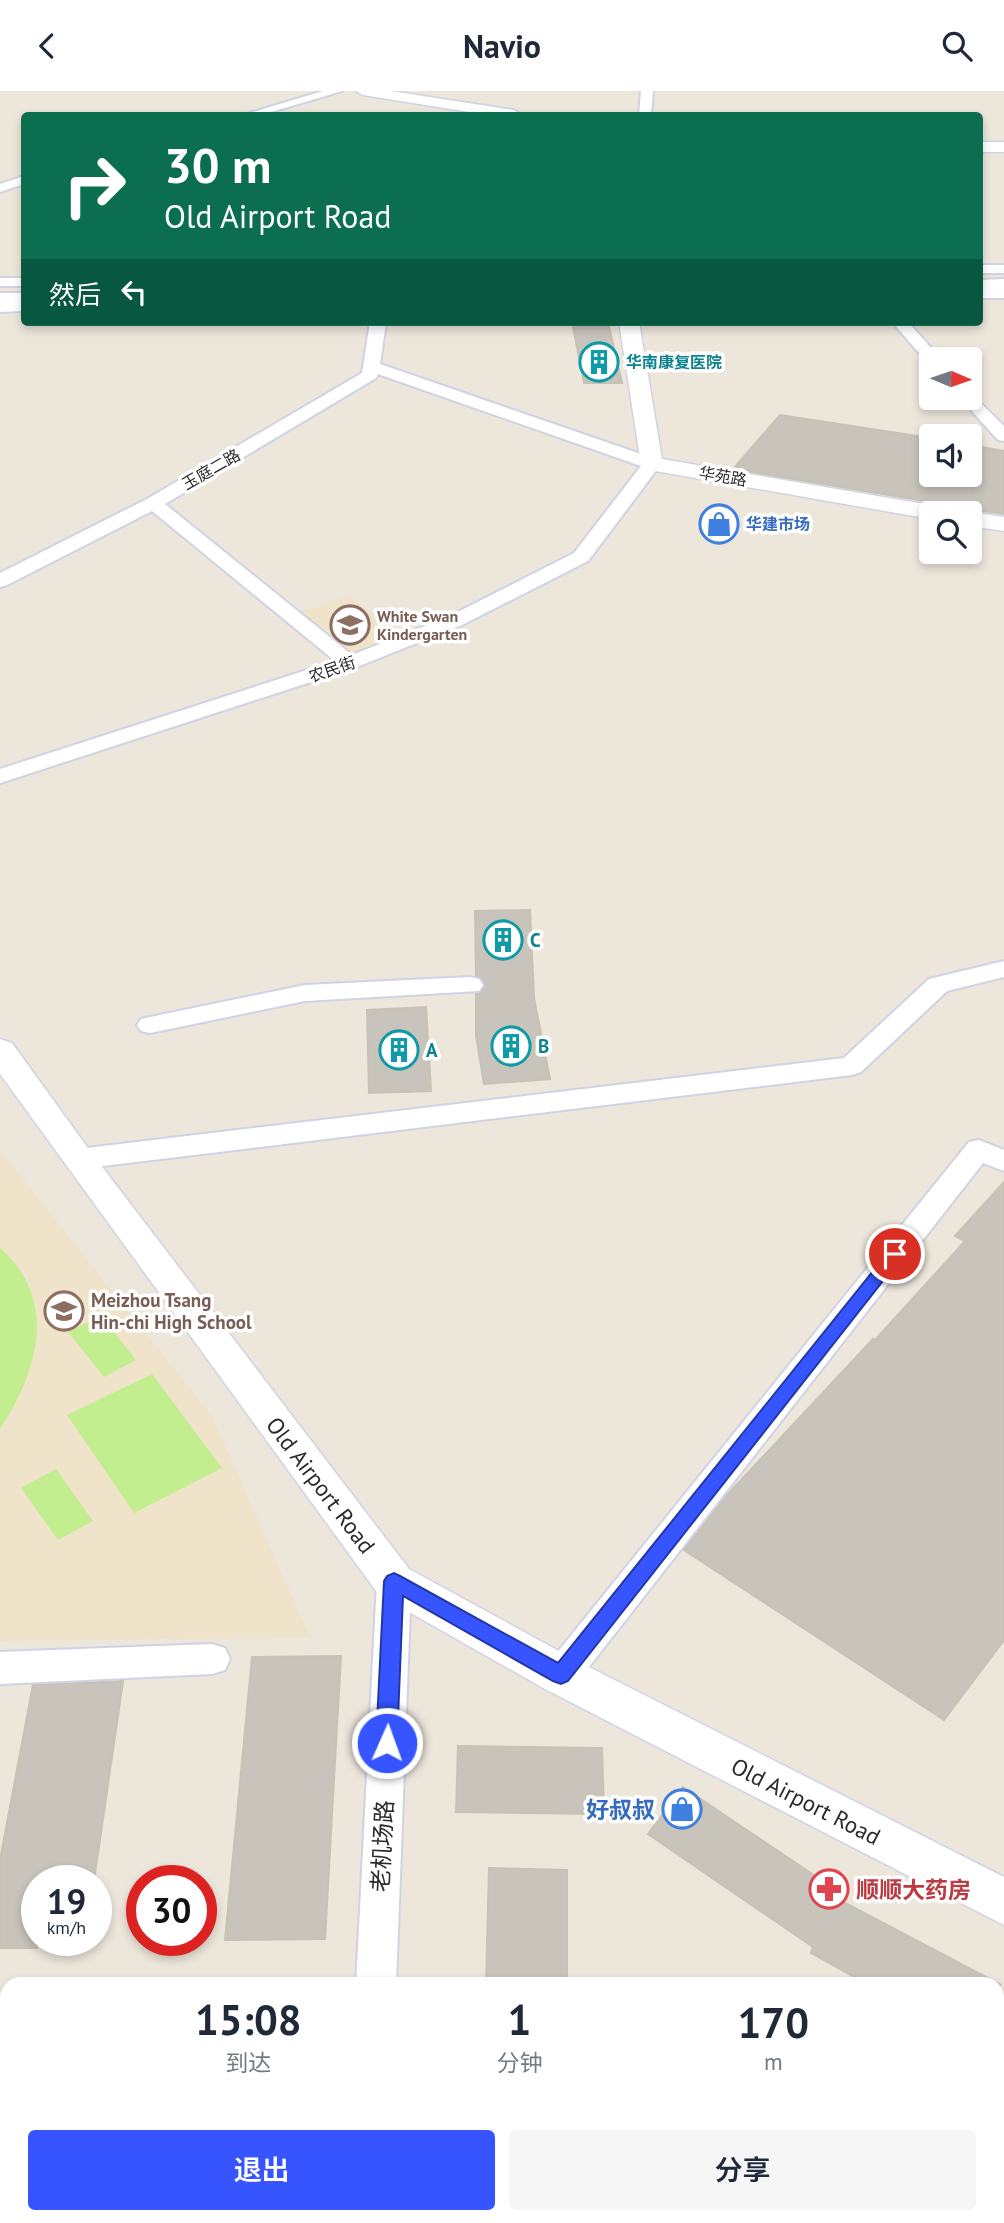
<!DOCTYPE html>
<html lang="zh">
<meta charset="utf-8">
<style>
:root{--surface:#fff;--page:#f6f6f7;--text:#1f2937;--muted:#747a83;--accent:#3654ff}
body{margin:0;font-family:"PT Sans","Noto Sans SC",sans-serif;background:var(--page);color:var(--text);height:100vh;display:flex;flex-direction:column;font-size:26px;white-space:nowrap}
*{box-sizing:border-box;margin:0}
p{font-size:23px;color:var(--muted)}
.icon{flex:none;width:38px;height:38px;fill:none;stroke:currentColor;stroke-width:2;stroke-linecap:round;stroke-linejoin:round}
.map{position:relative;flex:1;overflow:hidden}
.drawer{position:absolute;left:0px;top:1886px;width:1004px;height:247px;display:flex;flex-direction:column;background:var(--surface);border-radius:21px 21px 0 0;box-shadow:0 4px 10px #0003}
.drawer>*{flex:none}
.top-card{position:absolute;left:21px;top:21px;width:962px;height:214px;border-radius:7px;box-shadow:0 4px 10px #0003;background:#0b6e4f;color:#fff;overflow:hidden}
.needle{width:46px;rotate:92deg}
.buttons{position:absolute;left:919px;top:256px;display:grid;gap:14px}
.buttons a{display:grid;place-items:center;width:63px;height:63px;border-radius:7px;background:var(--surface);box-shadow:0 4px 10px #0003;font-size:35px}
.speed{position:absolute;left:21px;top:1774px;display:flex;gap:14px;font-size:35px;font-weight:700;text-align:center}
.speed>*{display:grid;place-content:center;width:91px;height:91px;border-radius:50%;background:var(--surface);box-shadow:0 4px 10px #0003;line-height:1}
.speed small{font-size:18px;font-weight:400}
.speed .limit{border:10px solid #d22;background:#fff;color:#111}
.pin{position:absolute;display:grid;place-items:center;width:60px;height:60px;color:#fff;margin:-30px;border:4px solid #fff;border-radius:50%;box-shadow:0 2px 7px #0007}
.me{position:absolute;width:77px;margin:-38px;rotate:2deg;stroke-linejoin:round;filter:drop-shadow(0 0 5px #0008)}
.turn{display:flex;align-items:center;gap:24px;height:147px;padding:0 28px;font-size:32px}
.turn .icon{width:91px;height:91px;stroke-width:2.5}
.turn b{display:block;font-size:49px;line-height:60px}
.then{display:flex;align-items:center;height:66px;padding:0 28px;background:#0003;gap:14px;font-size:26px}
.eta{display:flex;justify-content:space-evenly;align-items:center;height:119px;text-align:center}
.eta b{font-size:42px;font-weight:600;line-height:49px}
.action{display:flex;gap:14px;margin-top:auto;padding:14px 28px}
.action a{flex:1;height:80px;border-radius:7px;background:var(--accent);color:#fff;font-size:28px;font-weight:600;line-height:80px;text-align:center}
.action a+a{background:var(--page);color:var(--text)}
header{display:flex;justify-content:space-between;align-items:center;height:91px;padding:0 28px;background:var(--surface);font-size:32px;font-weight:600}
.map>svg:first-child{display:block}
</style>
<header><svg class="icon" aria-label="back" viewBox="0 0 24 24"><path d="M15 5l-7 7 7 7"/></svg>Navio<svg class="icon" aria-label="search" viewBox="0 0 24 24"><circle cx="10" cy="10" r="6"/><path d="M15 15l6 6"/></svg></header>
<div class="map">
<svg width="1004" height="2132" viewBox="0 0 1004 2132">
<rect width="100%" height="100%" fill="#ede6db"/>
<path fill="#efe4c9" d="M350,505L403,546L351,563L299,521Z
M0,1059L212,1325L310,1546L0,1550Z"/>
<path fill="#c3ee90" d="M0,1157C59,1208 38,1281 0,1338Z
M101,1225L136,1269L104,1286L68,1241Z
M152,1283L222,1377L134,1422L67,1324Z
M56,1378L93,1430L58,1449L21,1397Z"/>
<path fill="#c8c3bb" stroke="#c8c2b5" stroke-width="2" d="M572,231H608L622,292H584Z
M780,324L931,347V383H970V354L1004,360V423L970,418L965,421L936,412L733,378Z
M530,819L534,907L550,988L484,993L476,945V903L481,901L485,893L476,885L475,820Z
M426,916L431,1000L369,1002L367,919Z
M1004,1091V1549L944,1629L684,1459L727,1404L873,1248L875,1249L965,1150L955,1145Z
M341,1565L325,1848L225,1849L252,1566Z
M123,1590L94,1790H37V1857H0V1769L33,1594Z
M458,1655L602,1657L604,1723L456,1721Z
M683,1696L815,1785L809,1793L1001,1894H869L811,1862L813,1856L648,1743Z
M489,1777L567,1779V1894H486Z"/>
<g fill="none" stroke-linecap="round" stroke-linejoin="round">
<g stroke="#d0d3e4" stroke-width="4">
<path id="minor" d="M323,0H342L261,24H243Z
M641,0H653L651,24H639Z
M24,85V93L0,101V93Z
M980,174H1004V182H980Z
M0,187H24V195H0Z
M980,199H1004V207H980Z
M0,211L24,212V220L0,221Z
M370,231H386L380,273L658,369L661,373L588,470L462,534L357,576L0,692V678L335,570L152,420L7,494L0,496V482L147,408L362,282ZM378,283L641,375L574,462L448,526L352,564L165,413L376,287Z
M892,231H908L941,268H931V272L927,271Z
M970,302L1004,335V350L998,349L959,306H970Z
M1004,870V886L947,900L861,981L852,984L78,1078L68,1075L64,1068L68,1061L78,1058L844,967L929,888Z
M470,886L479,888L483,894L479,900L305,910L150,942L141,940L137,934L141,928L150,926L305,894Z
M979,1049L1004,1059V1080L983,1072L574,1595L561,1600L548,1595L543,1584L548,1573L969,1051Z
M394,1477L406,1481L411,1491L396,1894H356L377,1491L382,1481Z
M212,1553L225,1557L230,1568L225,1579L212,1583L0,1593V1561Z
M344,2126H388L387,2132H343Z"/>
</g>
<g stroke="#d0d3e4" stroke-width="3">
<path id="tertiary" d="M356,0H391L514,19L522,24H488L363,4Z
M980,51H1004V61H980Z
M619,231H639L662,368L936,415L944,417L947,422H931V428L644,378L641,373Z
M970,421L1004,426V440L970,435L967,422Z
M0,948L12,952L90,1060L409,1478L577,1570L1004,1786V1834L545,1598L379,1504L0,983Z"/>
</g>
<g stroke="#d0d3e4" stroke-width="4">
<path id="secondary" d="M1004,188V200L980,201V189Z
M0,202H24V214H0Z"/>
</g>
<use href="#minor" fill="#fff" fill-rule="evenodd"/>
<use href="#tertiary" fill="#fff" fill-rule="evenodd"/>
<use href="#secondary" fill="#fff" fill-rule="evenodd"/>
</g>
<path fill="#3654ff" stroke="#2337a6" stroke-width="2" d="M895,1157L904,1163L901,1167L568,1590L561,1593L553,1590L403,1505L397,1652L394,1658L387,1661L379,1658L376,1652L384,1490L387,1485L394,1482L400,1485L558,1572L890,1159Z"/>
<defs>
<g id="building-ring" transform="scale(2.0125)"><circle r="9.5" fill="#fff" stroke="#0f9aa8" stroke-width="1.5"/><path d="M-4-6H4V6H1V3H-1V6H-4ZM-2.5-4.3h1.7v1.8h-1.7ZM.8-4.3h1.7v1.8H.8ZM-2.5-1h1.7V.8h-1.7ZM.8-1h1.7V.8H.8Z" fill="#0f9aa8"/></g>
<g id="shop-ring" transform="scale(2.0125)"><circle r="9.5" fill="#fff" stroke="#3f7fe0" stroke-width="1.5"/><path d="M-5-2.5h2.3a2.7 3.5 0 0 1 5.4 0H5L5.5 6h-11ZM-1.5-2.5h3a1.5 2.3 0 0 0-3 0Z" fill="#3f7fe0"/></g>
<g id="school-ring" transform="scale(2.0125)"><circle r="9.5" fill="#fff" stroke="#8d6e63" stroke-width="1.5"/><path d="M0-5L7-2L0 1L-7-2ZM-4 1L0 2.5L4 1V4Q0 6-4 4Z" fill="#8d6e63"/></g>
<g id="pharmacy-ring" transform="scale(2.0125)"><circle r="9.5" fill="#fff" stroke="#e0444e" stroke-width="1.5"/><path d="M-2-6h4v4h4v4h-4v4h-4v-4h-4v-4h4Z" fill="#e0444e"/></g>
</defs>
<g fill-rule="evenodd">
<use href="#building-ring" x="599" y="271"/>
<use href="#shop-ring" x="719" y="433"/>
<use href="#school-ring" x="350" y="534"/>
<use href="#building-ring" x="503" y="849"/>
<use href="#building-ring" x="511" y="955"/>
<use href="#building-ring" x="399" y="959"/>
<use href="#school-ring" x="64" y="1220"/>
<use href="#shop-ring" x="682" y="1718"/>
<use href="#pharmacy-ring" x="829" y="1798"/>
</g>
<g text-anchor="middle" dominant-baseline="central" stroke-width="7" stroke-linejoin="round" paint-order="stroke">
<g font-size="16" font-weight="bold" fill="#0d838f" stroke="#fff" text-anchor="start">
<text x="626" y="271">华南康复医院</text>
</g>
<g font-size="16" fill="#2a2a2a" stroke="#fff">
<text transform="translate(211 378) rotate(-30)">玉庭二路</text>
<text transform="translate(723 385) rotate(10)">华苑路</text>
<text transform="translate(332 578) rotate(-19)">农民街</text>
</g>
<g font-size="16" font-weight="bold" fill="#366cbe" stroke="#fff" text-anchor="start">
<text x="746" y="433">华建市场</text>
</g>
<g font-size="16" font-weight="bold" fill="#785e54" stroke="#fff" text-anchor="start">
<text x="377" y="525">White Swan<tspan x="377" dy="18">Kindergarten</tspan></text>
</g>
<g font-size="19" font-weight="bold" fill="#0d838f" stroke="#fff" text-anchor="start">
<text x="530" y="849">C</text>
<text x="538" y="955">B</text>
<text x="426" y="959">A</text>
</g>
<g font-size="19" font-weight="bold" fill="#785e54" stroke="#fff" text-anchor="start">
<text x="91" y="1209">Meizhou Tsang<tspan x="91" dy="22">Hin-chi High School</tspan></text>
</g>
<g font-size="23" fill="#2a2a2a" stroke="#fff">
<text transform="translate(321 1394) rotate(53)">Old Airport Road</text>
<text transform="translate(806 1710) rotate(27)">Old Airport Road</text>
<text transform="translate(382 1755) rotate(-87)">老机场路</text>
</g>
<g font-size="23" font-weight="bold" fill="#366cbe" stroke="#fff" text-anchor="end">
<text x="655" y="1718">好叔叔</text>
</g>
<g font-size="23" font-weight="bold" fill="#be3a42" stroke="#fff" text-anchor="start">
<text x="856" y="1798">顺顺大药房</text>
</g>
</g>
</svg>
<div class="buttons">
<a><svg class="needle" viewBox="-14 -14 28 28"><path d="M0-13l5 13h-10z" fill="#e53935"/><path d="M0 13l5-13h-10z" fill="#747a83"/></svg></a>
<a><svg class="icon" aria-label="sound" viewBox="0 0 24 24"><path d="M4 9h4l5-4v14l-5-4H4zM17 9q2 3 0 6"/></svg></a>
<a><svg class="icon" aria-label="search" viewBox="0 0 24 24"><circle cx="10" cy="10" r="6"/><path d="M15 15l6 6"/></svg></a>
</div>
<div class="speed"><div>19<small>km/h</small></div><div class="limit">30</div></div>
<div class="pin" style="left:895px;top:1163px;background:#d93025"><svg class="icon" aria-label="arrive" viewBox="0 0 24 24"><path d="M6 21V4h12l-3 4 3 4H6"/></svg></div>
<svg class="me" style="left:387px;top:1652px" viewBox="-20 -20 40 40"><circle r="17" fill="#3654ff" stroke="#fff" stroke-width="3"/><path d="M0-11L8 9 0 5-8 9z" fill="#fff"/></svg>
<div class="top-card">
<div class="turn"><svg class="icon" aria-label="right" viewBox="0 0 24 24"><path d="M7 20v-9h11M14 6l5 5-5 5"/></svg><div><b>30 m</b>Old Airport Road</div></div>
<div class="then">然后<svg class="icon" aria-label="left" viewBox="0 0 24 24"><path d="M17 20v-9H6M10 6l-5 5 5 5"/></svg></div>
</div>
<section class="drawer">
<div class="eta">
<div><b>15:08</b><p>到达</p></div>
<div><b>1</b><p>分钟</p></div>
<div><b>170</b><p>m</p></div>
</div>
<div class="action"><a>退出</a><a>分享</a></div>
</section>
</div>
